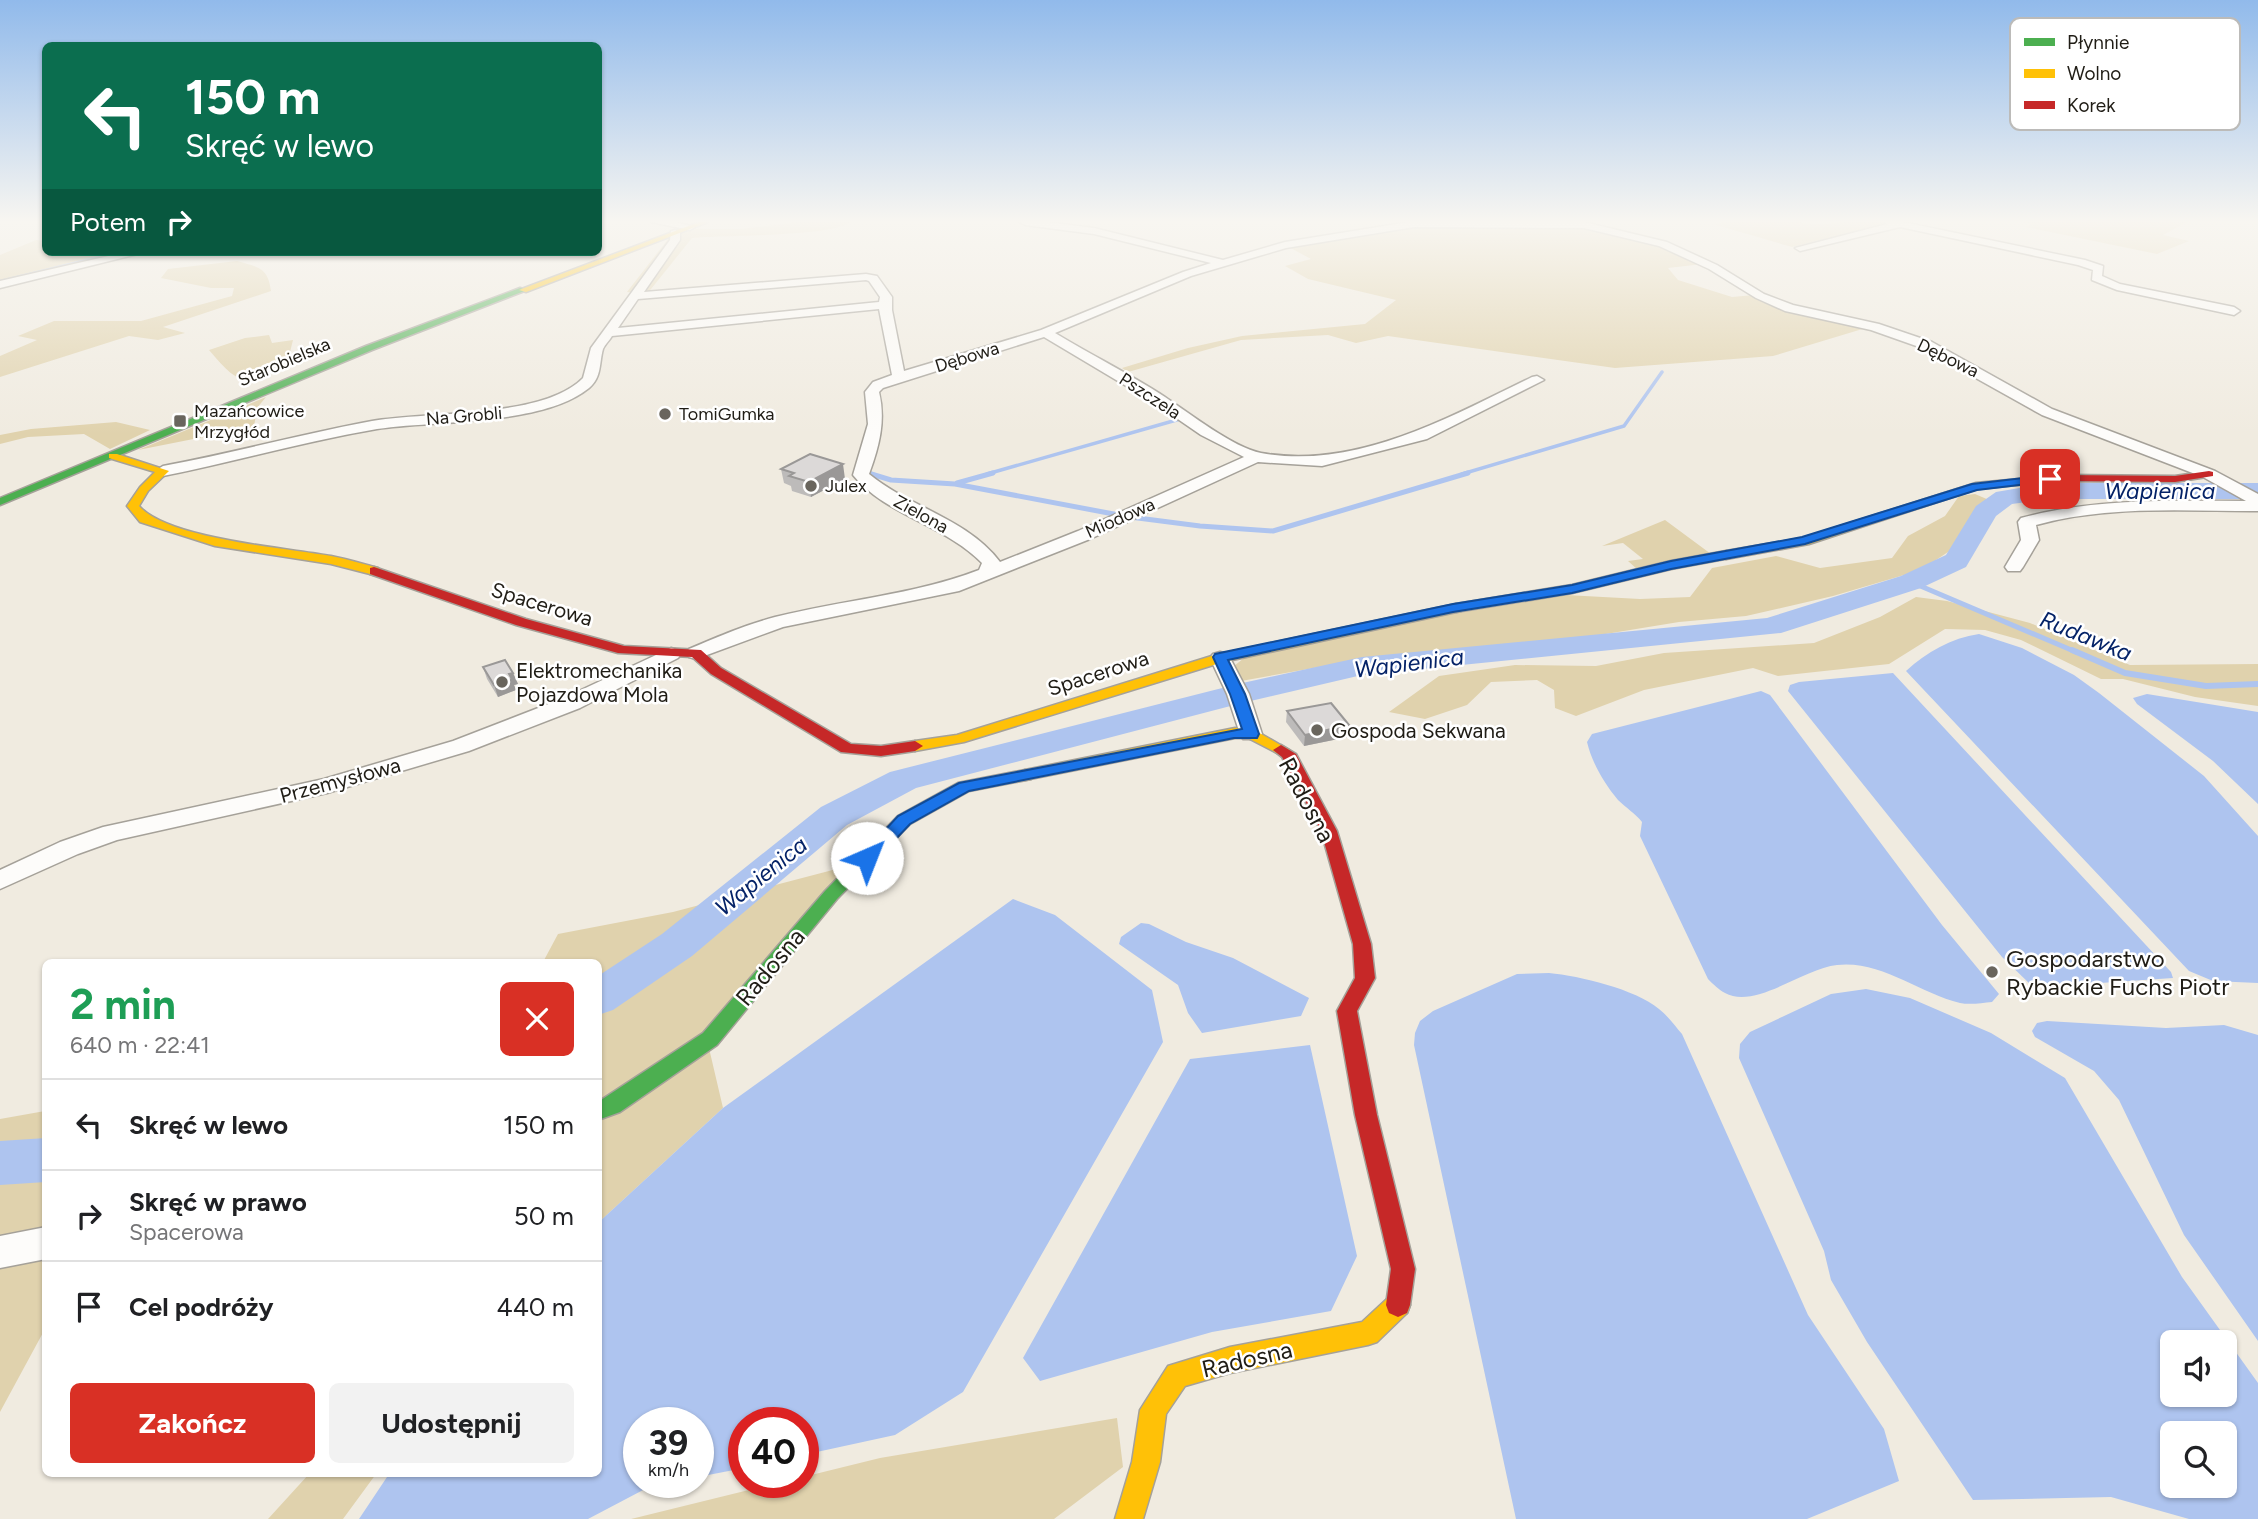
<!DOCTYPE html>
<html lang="pl">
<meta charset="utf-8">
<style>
:root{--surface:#fff;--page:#f2f2f2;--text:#202124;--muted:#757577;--line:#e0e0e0;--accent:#d93025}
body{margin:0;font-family:Figtree,sans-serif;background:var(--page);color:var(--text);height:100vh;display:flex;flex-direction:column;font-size:26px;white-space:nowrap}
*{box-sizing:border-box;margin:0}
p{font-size:23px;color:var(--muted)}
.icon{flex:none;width:38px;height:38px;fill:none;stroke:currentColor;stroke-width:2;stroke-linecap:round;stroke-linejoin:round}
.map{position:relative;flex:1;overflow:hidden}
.drawer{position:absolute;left:42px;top:959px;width:560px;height:518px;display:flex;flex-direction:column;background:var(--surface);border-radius:10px;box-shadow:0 2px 5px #0004}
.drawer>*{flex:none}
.top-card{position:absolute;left:42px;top:42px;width:560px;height:214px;border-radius:10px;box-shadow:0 2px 5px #0004;background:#0b6e4f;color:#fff;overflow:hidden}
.buttons{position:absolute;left:2160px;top:1330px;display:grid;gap:14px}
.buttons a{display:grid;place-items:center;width:77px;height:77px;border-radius:10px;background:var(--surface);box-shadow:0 2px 5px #0004;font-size:35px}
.speed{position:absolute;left:623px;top:1407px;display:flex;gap:14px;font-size:35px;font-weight:700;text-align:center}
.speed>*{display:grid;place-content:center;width:91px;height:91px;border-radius:50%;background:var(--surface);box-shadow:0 2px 5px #0004;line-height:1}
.speed small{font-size:18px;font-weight:400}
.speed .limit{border:10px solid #d22;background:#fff;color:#111}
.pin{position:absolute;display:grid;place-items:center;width:60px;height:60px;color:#fff;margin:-30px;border-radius:14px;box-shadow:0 4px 10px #0006}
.me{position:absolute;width:77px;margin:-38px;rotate:44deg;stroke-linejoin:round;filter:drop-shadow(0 0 5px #0008)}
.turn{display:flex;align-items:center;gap:24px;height:147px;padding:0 28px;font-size:32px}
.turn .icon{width:91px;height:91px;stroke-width:2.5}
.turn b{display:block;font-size:49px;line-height:60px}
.then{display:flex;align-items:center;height:66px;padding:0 28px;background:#0003;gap:14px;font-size:26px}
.round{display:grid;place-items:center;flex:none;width:74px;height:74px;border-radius:10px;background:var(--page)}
.head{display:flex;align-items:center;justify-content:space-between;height:119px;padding:0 28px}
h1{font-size:42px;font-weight:700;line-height:52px;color:#1e9e55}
.button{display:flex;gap:14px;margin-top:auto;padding:14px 28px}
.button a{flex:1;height:80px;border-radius:10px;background:var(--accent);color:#fff;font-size:28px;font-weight:700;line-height:80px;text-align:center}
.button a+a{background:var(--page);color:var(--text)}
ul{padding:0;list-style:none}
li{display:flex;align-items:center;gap:21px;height:91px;padding:0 28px;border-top:2px solid var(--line)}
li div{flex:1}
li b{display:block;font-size:26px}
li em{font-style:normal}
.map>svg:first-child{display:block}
</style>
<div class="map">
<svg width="2258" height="1519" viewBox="0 0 2258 1519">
<rect width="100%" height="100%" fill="#f0ebe0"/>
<path fill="#e0d2ad" d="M799,222H851C829,237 725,235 692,238L647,294L627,292L668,239L694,229H740Z
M1728,222H1798C1823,228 1859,217 1888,223L1792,247L1713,224Z
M2023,222H2187L2163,235L2189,241L2157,254L2026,227L2032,224Z
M1414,224L1584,225L1661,244L1703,264L1668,268L1678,280L1732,297L1754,295L1869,327L1773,356L1615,368L1388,336L1356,343L1328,335L1241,340L1128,372L1122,368L1188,348L1242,336L1365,324L1396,300L1308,279L1285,266L1311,259L1285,245Z
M36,240L45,241L46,252H135L0,284V255Z
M237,261C258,267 268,267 271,291L163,327L185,333L158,340L129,336L0,377V356L37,340L18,336L54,321H141L232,296L234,288H211L161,278L168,269Z
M269,335L272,343L293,340L289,356C245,380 247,395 209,350L245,338Z
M266,397L257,408L254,427L138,450Z
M116,422L150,430L110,449L84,434L28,437L0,444V435L31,429Z
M1975,494L1989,500L1978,508L1954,548L1921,570L1833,596L1746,616L1679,622L1575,639L1376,657L1241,681L1234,666L1249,654L1370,628L1566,595L1640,599L1690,597L1712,568L1776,556L1820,568L1892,558L1908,536L1945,516L1959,496Z
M1665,520L1711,554L1638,570L1628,561L1643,559L1623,543L1602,546Z
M1916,597L1947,601L2030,623L2130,665L2258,664V706L2195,697L2123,679H2101L2021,640L1985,630L1945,629L1889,664L1778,676L1753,668L1644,690L1576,716L1555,708L1554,690L1537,680L1491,682L1467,705L1425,719L1389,712L1439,676L1515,665L1596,666L1664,653L1814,643L1880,617Z
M848,866L705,1031L723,1108L599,1222L598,962H543L558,934L673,912Z
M45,1111V1235L0,1244V1119Z
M45,1251V1329L0,1412V1260Z
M1117,1418L1123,1467L1054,1519H631L781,1482H803V1477L880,1458Z
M309,1474H376L343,1519H268Z"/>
<path fill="#aec4ef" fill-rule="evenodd" d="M1979,634L2022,648L2074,675L2099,693L2204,776L2258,836V983L2213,981L2189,971L1906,671C1927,652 1951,638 1979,634Z
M1893,673L2171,972L2173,978L2042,987L2031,985L2002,957L1788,691L1790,685L1799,682Z
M1761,691L1770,695L1942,925L1999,994L1992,1002C1982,1003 1970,1005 1960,1003C1919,993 1881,960 1837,965C1804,968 1755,1010 1725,993C1719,990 1713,984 1708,979L1640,836L1642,822C1635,813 1626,808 1618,800C1604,783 1592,763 1587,742L1592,734Z
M2147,694L2258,712V804L2213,761L2137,704L2133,698Z
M1013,899L1055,915L1152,990L1163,1042L963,1392L895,1435L803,1455V1423H744V1468L698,1477V1423H639V1482H675L645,1489L588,1519H359L389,1474H598L599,1222L723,1108Z
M1141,923L1149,924L1186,942L1233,958L1309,998L1301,1016L1202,1033L1188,1013L1178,985L1119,944L1121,937Z
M1549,973C1580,976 1635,989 1659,1009C1668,1016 1675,1026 1682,1034L1808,1315L1884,1429L1899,1481L1807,1519H1516L1414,1045L1415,1033L1420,1021L1433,1011L1517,974Z
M1866,989L1910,998L1991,1033L2065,1078L2182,1277L2258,1383V1519H2189L2111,1497L1973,1500L1867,1342L1831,1280L1824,1251L1739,1058L1740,1044L1750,1032L1831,994ZM2172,1342H2224V1395H2172ZM2172,1433H2224V1486H2172Z
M2047,1021L2166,1028L2224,1025L2258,1035V1341L2184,1235L2119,1100L2094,1071L2035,1037L2032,1031L2037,1023Z
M1310,1045L1357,1256L1331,1311L1212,1332L1040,1381L1023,1358L1190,1059Z"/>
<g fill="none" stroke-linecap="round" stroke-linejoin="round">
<path stroke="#aec4ef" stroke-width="2.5" d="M0,281L119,252"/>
<path stroke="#aec4ef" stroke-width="3.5" d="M868,473L873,474
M987,474L1180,419
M1462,474L1624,426L1662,372"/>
<path stroke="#aec4ef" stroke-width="5" d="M868,473L891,480L955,484L1119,515
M957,483L993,473
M1130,517L1200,526L1273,531L1468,473
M1911,582L2076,652"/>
<path stroke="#aec4ef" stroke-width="6" d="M2072,650L2125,673L2206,686L2258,684"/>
<path fill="#aec4ef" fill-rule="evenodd" d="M2049,483H2258V499H2049L2012,504L1996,516L1966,567L1921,588L1781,633L1362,675L1242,703L916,788L847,825L692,956L613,1010L598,1015V976L662,934L821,807L890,772L1238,684L1362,657L1767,618L1901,576L1946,555L1976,506L1996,492Z
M46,1138V1182L0,1185V1141Z"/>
<g stroke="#a5a199" stroke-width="3">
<path id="street" d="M651,222H675L695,227L690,230Z
M1020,222H1046L1094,228L1223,260L1285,242L1409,222H1584L1667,242L1717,265L1764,294L1793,305L1879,324L1932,342L2052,409L2215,471L2258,494V511C2184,511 2108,505 2036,525L2039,540L2023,567L2020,571H2008L2005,567L2021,540L2018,522L2021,518C2095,498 2170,501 2246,501L2203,477L2042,415L1922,348L1871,330L1785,311L1756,298L1709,269L1659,246L1584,228L1414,227L1286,248L1191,276L1055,333C1091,355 1130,374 1165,397C1189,413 1234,448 1261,453C1357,470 1449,417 1532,377L1537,376L1544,380L1427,439L1322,466L1258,462L1090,539L959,591L783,627L696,659L689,657L686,653L689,649C717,637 745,625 775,617C842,600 914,595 979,570L982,563C945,525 885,515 853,475L868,424L865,392L873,382L892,375L879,309L612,336C610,340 605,344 603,349C599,363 602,377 589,388C542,426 436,420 377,429C305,441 234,462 163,476L155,471L163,466C233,453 302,434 372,421C427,411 543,419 583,378L591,348L670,240L671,231L675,230L680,233V240L644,292L866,274L877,276L892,297V310L904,371L1041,330L1183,272L1211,263L1094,234L1025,225ZM866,280L869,281L880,297L879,302L618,328L638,299ZM1044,337L1153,402L1201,435L1244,457L1078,531L1000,562C968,519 909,507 869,474C879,447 886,421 879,392L883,388Z
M1885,222H1903L2085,260L2103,266L2102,276L2120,284L2234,307L2240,311L2234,315L2117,290L2092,280L2093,270L2078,265L1900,227L1800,251L1795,248L1887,224Z
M126,252H146L0,288V281Z
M671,648L678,650L681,654L678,658L580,708L469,751L327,793L117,840L78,854L0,889V870L60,842L103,827L324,779L453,741L564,698Z
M1220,652L1227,654L1230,658L1249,694L1262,734L1259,739H1243L1240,734L1227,694L1210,658L1213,654Z
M46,1227V1259L0,1268V1236Z"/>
</g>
<g stroke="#a5a199" stroke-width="3">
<path id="fast" d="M520,288L527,290L372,350L0,505V498L366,346Z
M1726,551L1730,552V558L1671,569L1572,593L1456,612L1449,608L1456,604L1572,585L1671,561Z
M1025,770L1031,771L1033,775L1031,779L969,791L910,824L837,899L717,1045L620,1112L598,1120V1102L703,1033L825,891L898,816L958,783Z"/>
</g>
<g stroke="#a5a199" stroke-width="3">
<path id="slow" d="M699,222H708L526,292L519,290Z
M109,454H117L169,471L148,491L139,506C168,539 286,548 331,556C347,559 363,564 378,568L380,571L374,575L331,564L215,546L140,522L127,506L140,487L155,472L109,458Z
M2064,475L2068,476V480L1977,489L1809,544L1726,559L1720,555L1726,551L1803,538L1976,483Z
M1456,604L1461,605V611L1223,662L964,742L915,751L907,746L915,741L957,735L1215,655Z
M1235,728L1256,731L1289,750L1281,755L1248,738H1235L1025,780L1017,775L1025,770Z
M1398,1293L1407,1297L1410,1305L1407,1313L1377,1342L1368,1345L1230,1373L1185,1386L1166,1414L1160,1462L1143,1519H1115L1132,1462L1140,1410L1168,1366L1230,1347L1362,1322L1389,1297Z"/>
</g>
<g stroke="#a5a199" stroke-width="3">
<path id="jam" d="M2209,471L2213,472V476L2175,482L2064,481L2058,478L2064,475L2175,476Z
M374,567L526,619L624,646L701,650L721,668L851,744L881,746L915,741L923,746L915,751L881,756L841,752L711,674L692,657L618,653L516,625L370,574V568Z
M1281,745L1296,754L1337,831L1371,944L1375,978L1357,1011L1377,1115L1415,1269L1410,1305L1407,1313L1398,1317L1389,1313L1386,1305L1391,1269L1355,1115L1337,1011L1355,978L1353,944L1321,831L1282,757L1273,750Z"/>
</g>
<use href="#street" fill="#fdfcfa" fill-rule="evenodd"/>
<use href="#fast" fill="#4caf50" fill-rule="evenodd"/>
<use href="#slow" fill="#ffc107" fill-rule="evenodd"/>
<use href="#jam" fill="#c62828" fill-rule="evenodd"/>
</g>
<path fill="#bdbbba" d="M781,469L845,479L811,497L792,491L791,486L784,483Z
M483,667L513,673L518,684L514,685L516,690L498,697L487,679Z
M1287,711L1348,737L1304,746L1286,722Z"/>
<path fill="#9a9897" d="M843,464L845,479L811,497L809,482Z
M513,673L518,684L514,685L516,690L498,697L494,685L509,674Z
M1349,725L1348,737L1304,746L1305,735Z"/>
<path fill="#dcd9d8" stroke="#9a9897" stroke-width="2" d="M810,454L843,464L809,482L789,476L794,473L781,469Z
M505,660L513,673L509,674L512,679L494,685L483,667Z
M1331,703L1349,725L1305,735L1287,711Z"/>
<linearGradient id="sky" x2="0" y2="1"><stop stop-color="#91baeb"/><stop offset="0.51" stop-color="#f8f6f1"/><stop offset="1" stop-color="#f8f6f1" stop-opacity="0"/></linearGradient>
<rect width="2258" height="434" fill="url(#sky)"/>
<path fill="#1a73e8" stroke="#114b97" stroke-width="2" d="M2050,475L2055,479L2054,481L1977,490L1805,544L1671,569L1572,593L1453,612L1228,660L1245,694L1259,734L1257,738H1234L969,791L910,824L874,862L867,864L859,858L898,816L959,783L1242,729L1230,694L1213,657L1215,654L1453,604L1572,585L1671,561L1802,537L1972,484Z"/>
<g fill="#69655d" stroke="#fff" stroke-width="2.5">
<circle cx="665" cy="414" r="7"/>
<rect x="173" y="414" width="14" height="14" rx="3.5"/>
<circle cx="811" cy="486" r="7"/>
<circle cx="502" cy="682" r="7"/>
<circle cx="1317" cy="730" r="7"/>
<circle cx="1992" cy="972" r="7"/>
</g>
<g text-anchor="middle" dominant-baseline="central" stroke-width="5" stroke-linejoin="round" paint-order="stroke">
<g font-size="18" fill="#201d16" stroke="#fff">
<text transform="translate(967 357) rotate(-17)">Dębowa</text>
<text transform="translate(1948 358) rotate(26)">Dębowa</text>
<text transform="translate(284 362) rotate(-23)">Starobielska</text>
<text transform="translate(1150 396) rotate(33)">Pszczela</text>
<text transform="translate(464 416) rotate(-5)">Na Grobli</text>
<text transform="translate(921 514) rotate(29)">Zielona</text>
<text transform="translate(1120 518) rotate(-24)">Miodowa</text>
</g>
<g font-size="18" fill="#201d16" stroke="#fff" text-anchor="start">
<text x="194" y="411">Mazańcowice<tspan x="194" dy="21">Mrzygłód</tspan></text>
<text x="679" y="414">TomiGumka</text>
<text x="825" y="486">Julex</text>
</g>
<g font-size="21" fill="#201d16" stroke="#fff">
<text transform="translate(542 604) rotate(17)">Spacerowa</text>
<text transform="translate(1098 673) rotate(-18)">Spacerowa</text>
<text transform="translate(340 780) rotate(-15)">Przemysłowa</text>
</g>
<g font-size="21" fill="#201d16" stroke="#fff" text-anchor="start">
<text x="516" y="670">Elektromechanika<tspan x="516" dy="24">Pojazdowa Mola</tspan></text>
<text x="1331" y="730">Gospoda Sekwana</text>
</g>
<g font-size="23" font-style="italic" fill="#042267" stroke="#fff">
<text x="2160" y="491">Wapienica</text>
<text transform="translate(2086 636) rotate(22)">Rudawka</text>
<text transform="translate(1409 663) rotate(-7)">Wapienica</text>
<text transform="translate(761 876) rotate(-39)">Wapienica</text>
</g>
<g font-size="24" fill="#201d16" stroke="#fff">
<text transform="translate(1307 800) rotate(62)">Radosna</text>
<text transform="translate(770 967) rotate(-50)">Radosna</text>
<text transform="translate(1247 1359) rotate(-13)">Radosna</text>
</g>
<g font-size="24" fill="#201d16" stroke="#fff" text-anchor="start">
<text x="2006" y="958">Gospodarstwo<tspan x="2006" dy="28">Rybackie Fuchs Piotr</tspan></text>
</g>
</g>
<rect x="2010" y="18" width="230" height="112" rx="10" fill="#fff" stroke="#bcbbb9" stroke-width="2"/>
<rect x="2024" y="38" width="31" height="8" fill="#4caf50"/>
<rect x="2024" y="69" width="31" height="9" fill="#ffc107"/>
<rect x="2024" y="101" width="31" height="8" fill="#c62828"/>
<g font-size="19" fill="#201d16">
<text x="2067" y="49">Płynnie</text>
<text x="2067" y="80">Wolno</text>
<text x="2067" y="112">Korek</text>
</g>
</svg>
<div class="buttons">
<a><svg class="icon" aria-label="sound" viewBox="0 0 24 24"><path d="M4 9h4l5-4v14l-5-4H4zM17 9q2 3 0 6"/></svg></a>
<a><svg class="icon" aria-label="search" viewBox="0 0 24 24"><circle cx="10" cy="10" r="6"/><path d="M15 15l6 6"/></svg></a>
</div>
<div class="speed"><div>39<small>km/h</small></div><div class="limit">40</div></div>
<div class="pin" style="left:2050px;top:479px;background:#d93025"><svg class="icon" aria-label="arrive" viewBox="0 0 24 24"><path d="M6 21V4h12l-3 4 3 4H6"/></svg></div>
<svg class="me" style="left:867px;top:858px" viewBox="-20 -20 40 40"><circle r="19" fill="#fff"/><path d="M0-13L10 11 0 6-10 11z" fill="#1a73e8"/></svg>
<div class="top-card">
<div class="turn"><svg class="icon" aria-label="left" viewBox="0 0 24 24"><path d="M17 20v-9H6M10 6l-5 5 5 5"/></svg><div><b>150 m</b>Skręć w lewo</div></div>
<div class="then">Potem<svg class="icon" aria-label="right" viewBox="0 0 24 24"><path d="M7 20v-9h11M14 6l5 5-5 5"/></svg></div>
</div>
<section class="drawer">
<div class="head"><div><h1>2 min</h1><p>640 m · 22:41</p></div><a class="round" style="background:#d93025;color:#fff"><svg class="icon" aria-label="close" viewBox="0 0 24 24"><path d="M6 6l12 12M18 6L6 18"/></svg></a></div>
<ul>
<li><svg class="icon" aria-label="left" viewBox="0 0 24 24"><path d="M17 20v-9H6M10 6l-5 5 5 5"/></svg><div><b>Skręć w lewo</b></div><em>150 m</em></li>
<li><svg class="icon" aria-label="right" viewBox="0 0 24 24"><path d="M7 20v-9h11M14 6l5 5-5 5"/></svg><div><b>Skręć w prawo</b><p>Spacerowa</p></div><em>50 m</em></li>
<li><svg class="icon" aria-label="arrive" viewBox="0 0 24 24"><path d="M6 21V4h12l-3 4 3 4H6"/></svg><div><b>Cel podróży</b></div><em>440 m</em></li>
</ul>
<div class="button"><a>Zakończ</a><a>Udostępnij</a></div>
</section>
</div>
